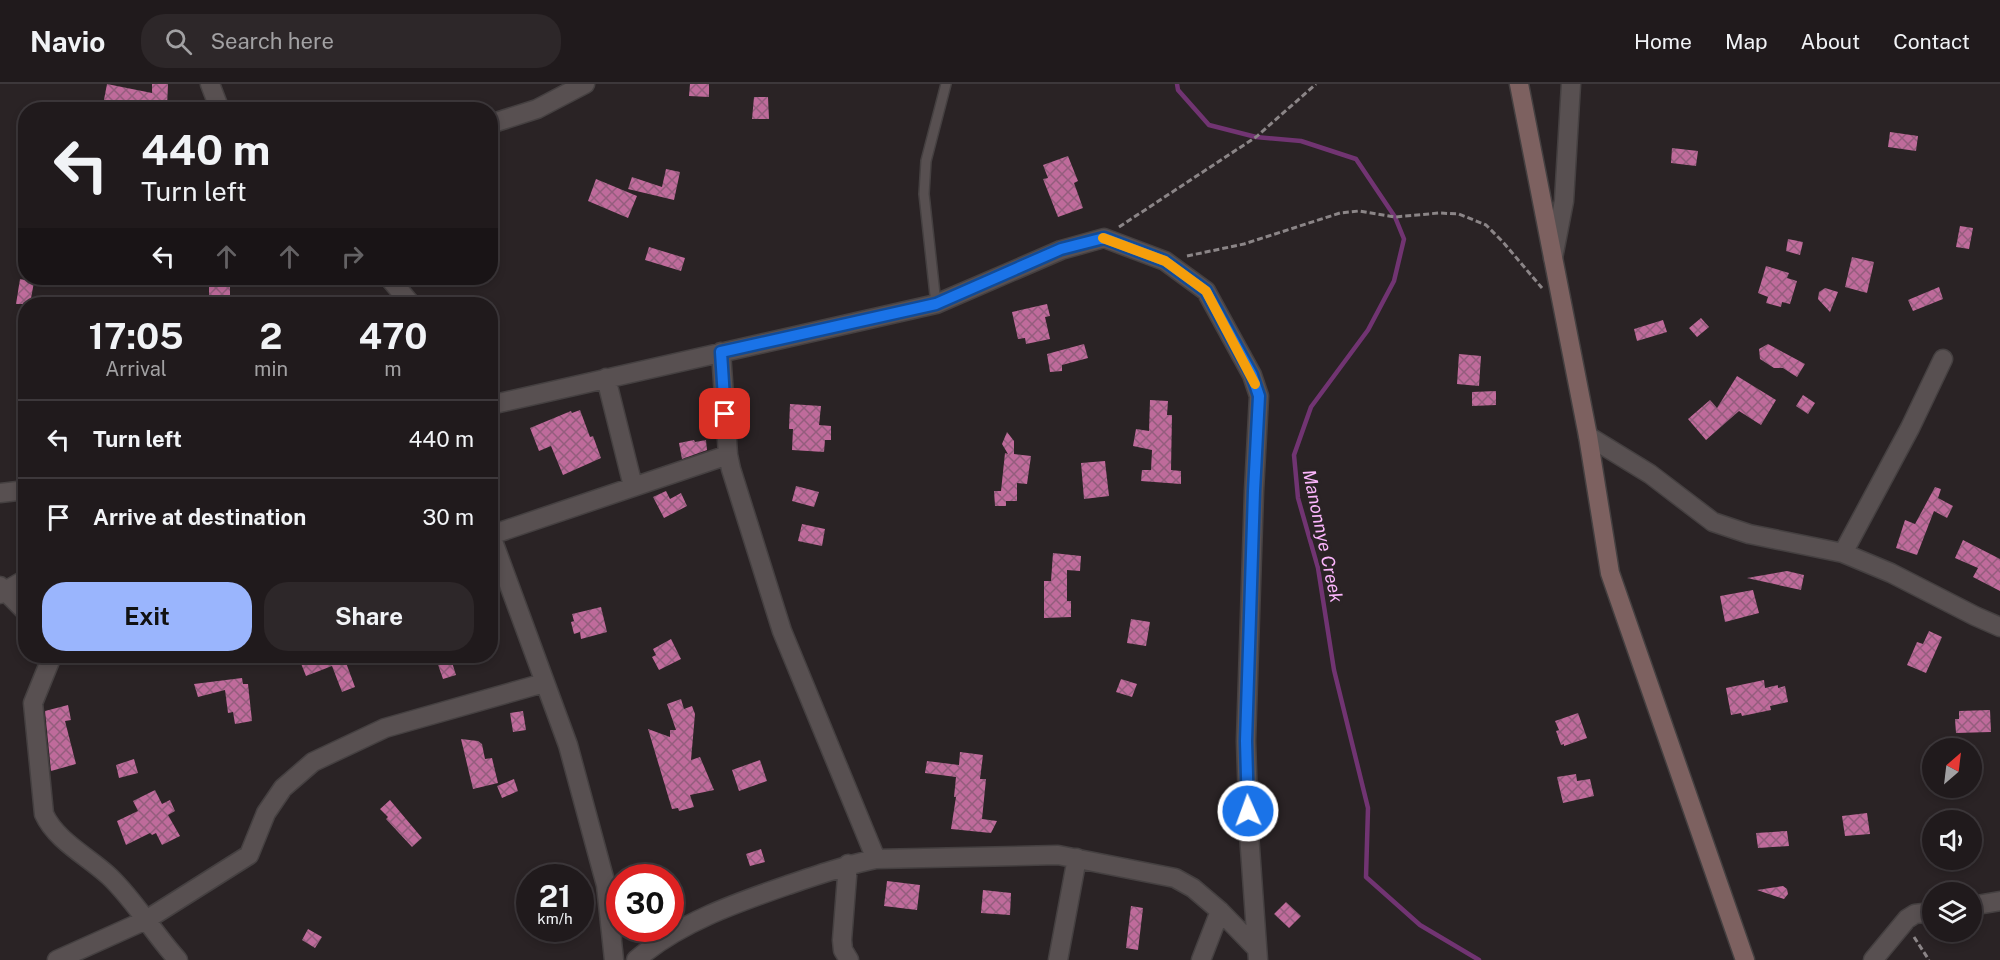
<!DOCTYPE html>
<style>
:root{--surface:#201a1c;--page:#2d2729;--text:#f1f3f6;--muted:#a2a1a3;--line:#3d383b;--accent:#9ab5fd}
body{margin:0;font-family:"Public Sans",sans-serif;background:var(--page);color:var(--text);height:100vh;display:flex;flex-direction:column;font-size:22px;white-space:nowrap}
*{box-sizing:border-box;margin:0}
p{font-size:20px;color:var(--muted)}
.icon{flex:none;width:33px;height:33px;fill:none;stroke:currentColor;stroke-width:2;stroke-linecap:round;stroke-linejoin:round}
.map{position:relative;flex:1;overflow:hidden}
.side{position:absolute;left:18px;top:213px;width:480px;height:366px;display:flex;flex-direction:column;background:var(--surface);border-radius:24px;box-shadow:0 3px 9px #0003,0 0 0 2px var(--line)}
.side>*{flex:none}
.guide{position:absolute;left:18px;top:18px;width:480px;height:183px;border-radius:24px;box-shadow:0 3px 9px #0003,0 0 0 2px var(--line);background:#201a1c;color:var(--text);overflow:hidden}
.needle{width:39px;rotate:28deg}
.fabs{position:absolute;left:1922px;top:654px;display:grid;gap:12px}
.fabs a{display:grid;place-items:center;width:60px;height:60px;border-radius:50%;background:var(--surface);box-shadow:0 3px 9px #0003,0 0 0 2px var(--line);font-size:30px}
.speed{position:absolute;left:516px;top:780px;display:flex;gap:12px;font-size:30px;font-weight:700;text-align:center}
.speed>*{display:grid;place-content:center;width:78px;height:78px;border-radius:50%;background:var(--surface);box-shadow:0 3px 9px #0003,0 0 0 2px var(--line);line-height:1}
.speed small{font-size:15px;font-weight:400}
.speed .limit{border:9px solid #d22;background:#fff;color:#111}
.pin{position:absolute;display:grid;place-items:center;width:51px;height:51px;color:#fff;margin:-26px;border-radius:12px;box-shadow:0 3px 9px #0006}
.me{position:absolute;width:66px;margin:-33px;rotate:358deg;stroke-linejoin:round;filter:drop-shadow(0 0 4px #0008)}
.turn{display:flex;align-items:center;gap:21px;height:126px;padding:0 24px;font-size:27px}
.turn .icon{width:78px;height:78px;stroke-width:2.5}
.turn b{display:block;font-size:42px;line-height:51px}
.lanes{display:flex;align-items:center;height:57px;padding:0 24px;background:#0003;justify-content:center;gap:30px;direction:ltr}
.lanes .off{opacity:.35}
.eta{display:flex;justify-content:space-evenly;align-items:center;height:102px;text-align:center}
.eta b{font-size:36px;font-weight:700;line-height:42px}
.button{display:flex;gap:12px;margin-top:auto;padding:12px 24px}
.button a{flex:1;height:69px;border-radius:24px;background:var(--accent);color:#111;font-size:24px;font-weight:700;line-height:69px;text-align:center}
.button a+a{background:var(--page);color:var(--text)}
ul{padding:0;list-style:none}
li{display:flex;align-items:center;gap:18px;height:78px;padding:0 24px;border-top:2px solid var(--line)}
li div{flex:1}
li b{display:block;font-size:22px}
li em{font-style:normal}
header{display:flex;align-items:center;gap:36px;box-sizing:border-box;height:84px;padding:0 30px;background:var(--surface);border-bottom:2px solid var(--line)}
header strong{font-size:28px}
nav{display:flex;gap:33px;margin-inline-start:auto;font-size:21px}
.search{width:420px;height:54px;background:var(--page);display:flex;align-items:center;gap:15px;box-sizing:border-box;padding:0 21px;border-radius:24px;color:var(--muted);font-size:22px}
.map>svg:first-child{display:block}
</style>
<header>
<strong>Navio</strong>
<div class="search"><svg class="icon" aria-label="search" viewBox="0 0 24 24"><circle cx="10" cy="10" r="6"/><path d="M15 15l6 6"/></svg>Search here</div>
<nav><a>Home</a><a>Map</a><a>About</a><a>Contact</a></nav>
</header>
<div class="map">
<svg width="2000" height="876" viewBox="0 0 2000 876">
<defs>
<pattern id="building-cross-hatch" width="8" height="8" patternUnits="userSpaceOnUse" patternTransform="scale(1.5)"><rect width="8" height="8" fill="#bf6b9b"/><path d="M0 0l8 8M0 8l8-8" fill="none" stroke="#945d7d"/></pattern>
</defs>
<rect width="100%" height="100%" fill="#2a2325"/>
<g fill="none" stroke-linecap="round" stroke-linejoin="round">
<path stroke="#713472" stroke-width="4.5" d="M1177,0L1178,6L1209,41L1256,53L1301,57L1356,75L1395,133L1404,155L1394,197L1368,246L1311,323L1294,371L1298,414L1318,484L1334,586L1368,724L1366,793L1420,841L1479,876"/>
</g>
<path fill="url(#building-cross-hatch)" d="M107,0L152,9V0H168L167,23L138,22L137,26H102Z
M690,0H709V13L689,12Z
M754,13H768L769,35H752Z
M1890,48L1918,52L1916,67L1888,63Z
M1672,64L1698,67L1696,82L1671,79Z
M1068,72L1078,97L1074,99L1083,124L1058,133L1043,95L1048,94L1043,81Z
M666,85L680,88L674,116L628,105L632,93L662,103Z
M596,95L637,112L628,134L588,117Z
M1960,142L1973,144L1969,165L1956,163Z
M1788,155L1803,158L1800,171L1786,167Z
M649,163L685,174L681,187L645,176Z
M1852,173L1874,178L1867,209L1845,203Z
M1766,182L1789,189L1787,194L1797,197L1790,220L1782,218L1781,223L1766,219L1768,213L1758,209Z
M20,195L34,198L30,220H16Z
M209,198L230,199V212H209Z
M1939,203L1943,215L1913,227L1908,216Z
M1825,204L1838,208L1830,228L1818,215L1819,208Z
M1047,220L1050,232L1045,233L1050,255L1026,260L1025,254L1018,255L1012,228Z
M1701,234L1709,243L1697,253L1689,244Z
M1663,236L1667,248L1637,257L1634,245Z
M1084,260L1088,274L1062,281V287L1050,288L1047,270Z
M1768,260L1805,280L1797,293L1783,284H1774L1760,275L1759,265Z
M1459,270L1481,272L1479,302L1457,300Z
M1737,292L1776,316L1761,341L1739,327L1706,356L1688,335L1710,316L1717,324Z
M1496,307V321L1472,322V308Z
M1803,311L1815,319L1808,330L1796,322Z
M1150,316L1168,317L1167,331H1172L1171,386L1181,387V400L1141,397L1142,386H1151L1152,366L1133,362L1136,345L1149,347Z
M790,320L821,322L819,341L831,342V356H825L824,368L792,366L793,345H789Z
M580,326L590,353L593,352L601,374L563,391L551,362L539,367L530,344L571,327L572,329Z
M1007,348L1014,357V370L1031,372L1027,400L1017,399V417H1006V422H995L994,407H1001L1005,369L1008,370L1002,360Z
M694,356L695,358L706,356L707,366L682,375L679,359Z
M1105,377L1109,412L1084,415L1081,379Z
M796,402L819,408L814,423L792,417Z
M1935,403L1941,405L1938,414L1953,422L1947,434L1934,427L1917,471L1896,464L1905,436L1915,440Z
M666,407L670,415L681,409L687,422L664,434L653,413Z
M802,440L825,445L822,462L798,457Z
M1963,456L2000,475V507L1973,493L1978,484L1955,474Z
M1053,469L1081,472L1080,487L1067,486V517H1071V533L1044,534V497H1051Z
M1787,487L1804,491L1801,506L1747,494Z
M1753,506L1759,529L1725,538L1720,512Z
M601,523L607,548L581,555L580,548L574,550L571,538L574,537L572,530Z
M1131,535L1150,538L1146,562L1127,559Z
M1929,547L1942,553L1926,589L1907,581L1917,558L1923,560Z
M671,555L681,575L659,586L652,573L656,571L653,565Z
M298,572H356L345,576L355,603L342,608L332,582L306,592Z
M435,572H450L456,591L443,595Z
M242,594L243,600H248L252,637L235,640L233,628L228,629L225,606L198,613L194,600Z
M1121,595L1137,600L1132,613L1116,608Z
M1764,596L1765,604L1778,601V604L1785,602L1788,618L1770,622L1771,626L1742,632L1741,629L1731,631L1726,604Z
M681,615L684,625L692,622L695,630L691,676L700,673L714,706L690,711L694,723L679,727L678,724L672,725L648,645L670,653V646H676L667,620Z
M68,621L71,636L65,637L76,680L51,687L45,627Z
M1990,626L1991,648L1956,649L1955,635H1959V627Z
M523,627L526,646L513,648L510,629Z
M1578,629L1587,654L1564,662V660L1561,661L1556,647L1559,646L1555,637Z
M461,655L478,657L482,660L485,675L492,674L498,699L473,705Z
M960,668L983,671L980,695H986L982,735L997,737L991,749L951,745L956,713H954L956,693L925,689L927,677L959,681Z
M134,675L138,689L119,694L116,681Z
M760,676L767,697L739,707L732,686Z
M1576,690L1577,697L1590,695L1594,712L1563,719L1557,693Z
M514,695L518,707L502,714L497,702Z
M155,706L162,720L170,716L175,727L168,731L180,752L162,761L156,749L152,751L150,749L126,761L117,737L138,727L133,717Z
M390,716L422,754L412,763L386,735L388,733L380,725Z
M1867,729L1870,750L1845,752L1842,732Z
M1787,747L1789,762L1758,764L1756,749Z
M761,765L765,778L750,782L746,770Z
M887,797L920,801L917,826L884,822Z
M1783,802L1787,805L1788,810L1784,815L1757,806Z
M983,806L1011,809L1010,831L981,829Z
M1286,818L1301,832L1289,844L1274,830Z
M1131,822L1143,824L1138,866L1126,864Z
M308,845L322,853L315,864L302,856Z"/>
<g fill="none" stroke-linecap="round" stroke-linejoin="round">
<g stroke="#454041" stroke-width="12">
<path id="lane" d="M936,220L924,110L926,77L946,0"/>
</g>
<g stroke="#454041" stroke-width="21">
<path id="street" d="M210,0L220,26
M490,40L537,25L585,0
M1553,174L1564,117L1571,0
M389,194L411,220
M721,268L728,371L731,385L782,547L876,775
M606,294L633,402
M490,321L936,220L1061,166L1104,154L1165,177L1206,207L1252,291L1259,312L1254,407L1246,657L1249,750L1258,876
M1588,352L1650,390L1713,438L1749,450L1843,469L1891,489L1975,532L2000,543
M0,409L26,406
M490,449L568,661L606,801L614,876
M491,451L728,371
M1843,469L1910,344L1943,275
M0,502L26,528
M0,510L26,495
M52,572L33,619L44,730C56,757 89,773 110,793C136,818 154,850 178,876
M848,780L842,856L843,866L849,876
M1971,822L2000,817
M57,876L146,836L249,771L266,729L283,704L313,678L385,644L544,599
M636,876C678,839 736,819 788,801C817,791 846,781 876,775L1058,771L1175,794L1193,804L1220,827L1256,864
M1058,876L1077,774
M1201,876L1220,827
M1873,876L1907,835L1915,830L1932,828"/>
</g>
<g stroke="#454041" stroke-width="21">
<path id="secondary" d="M1519,0L1588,352L1610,489L1745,876"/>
</g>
<path stroke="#8b8587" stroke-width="3" stroke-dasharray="6 3" stroke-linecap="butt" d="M1119,143L1256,53L1316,0
M1187,172L1244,160L1340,129L1359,127L1395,133L1439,129L1459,130L1486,141L1503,158L1542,204
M1914,853L1929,876"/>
<use href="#lane" stroke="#585051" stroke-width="9"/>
<use href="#street" stroke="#585051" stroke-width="18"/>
<use href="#secondary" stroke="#7d6160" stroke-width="18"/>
</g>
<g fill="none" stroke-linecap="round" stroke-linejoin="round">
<g stroke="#114b97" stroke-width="15">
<path id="route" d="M725,330L721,268L936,220L1061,165L1104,154L1165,177L1206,207L1252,291L1259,312L1254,407L1246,657L1248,727"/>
</g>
<use href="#route" stroke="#1a73e8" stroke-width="10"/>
<path stroke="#f59e0b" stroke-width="10" d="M1103,154L1165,177L1206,207L1255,300"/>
</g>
<g text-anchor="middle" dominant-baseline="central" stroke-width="6" stroke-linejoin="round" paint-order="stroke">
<g font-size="18" font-style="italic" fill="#fcb6fd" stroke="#2a2325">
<text transform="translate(1323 452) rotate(78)">Manonnye Creek</text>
</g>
</g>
</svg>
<div class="fabs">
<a><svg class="needle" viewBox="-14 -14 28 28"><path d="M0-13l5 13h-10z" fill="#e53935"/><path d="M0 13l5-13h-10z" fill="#a2a1a3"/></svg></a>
<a><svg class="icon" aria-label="sound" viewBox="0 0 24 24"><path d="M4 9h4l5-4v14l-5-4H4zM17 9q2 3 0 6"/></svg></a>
<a><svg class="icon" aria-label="layers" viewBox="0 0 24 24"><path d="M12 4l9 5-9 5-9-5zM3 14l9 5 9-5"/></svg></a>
</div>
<div class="speed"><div>21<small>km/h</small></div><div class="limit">30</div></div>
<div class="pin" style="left:725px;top:330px;background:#d93025"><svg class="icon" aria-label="arrive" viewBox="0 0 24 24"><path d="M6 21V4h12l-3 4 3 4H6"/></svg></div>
<svg class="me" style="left:1248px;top:727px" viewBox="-20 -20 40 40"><circle r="17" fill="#1a73e8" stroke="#fff" stroke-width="3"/><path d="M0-11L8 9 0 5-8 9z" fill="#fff"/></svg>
<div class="guide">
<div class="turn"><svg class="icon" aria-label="left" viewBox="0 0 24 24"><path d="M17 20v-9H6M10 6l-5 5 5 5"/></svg><div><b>440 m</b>Turn left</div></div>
<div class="lanes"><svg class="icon" aria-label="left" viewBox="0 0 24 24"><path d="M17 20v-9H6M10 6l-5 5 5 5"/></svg><svg class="icon off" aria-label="ahead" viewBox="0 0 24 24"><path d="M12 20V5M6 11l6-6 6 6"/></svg><svg class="icon off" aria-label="ahead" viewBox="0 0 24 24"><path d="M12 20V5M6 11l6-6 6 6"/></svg><svg class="icon off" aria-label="right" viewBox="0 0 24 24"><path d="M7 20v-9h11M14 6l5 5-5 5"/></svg></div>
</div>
<section class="side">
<div class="eta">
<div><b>17:05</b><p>Arrival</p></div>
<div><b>2</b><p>min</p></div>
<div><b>470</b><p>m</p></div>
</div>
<ul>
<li><svg class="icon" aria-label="left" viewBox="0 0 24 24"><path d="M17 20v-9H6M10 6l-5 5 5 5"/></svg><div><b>Turn left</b></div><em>440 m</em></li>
<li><svg class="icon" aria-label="arrive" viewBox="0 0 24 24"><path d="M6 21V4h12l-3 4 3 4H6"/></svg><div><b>Arrive at destination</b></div><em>30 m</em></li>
</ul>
<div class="button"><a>Exit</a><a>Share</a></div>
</section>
</div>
